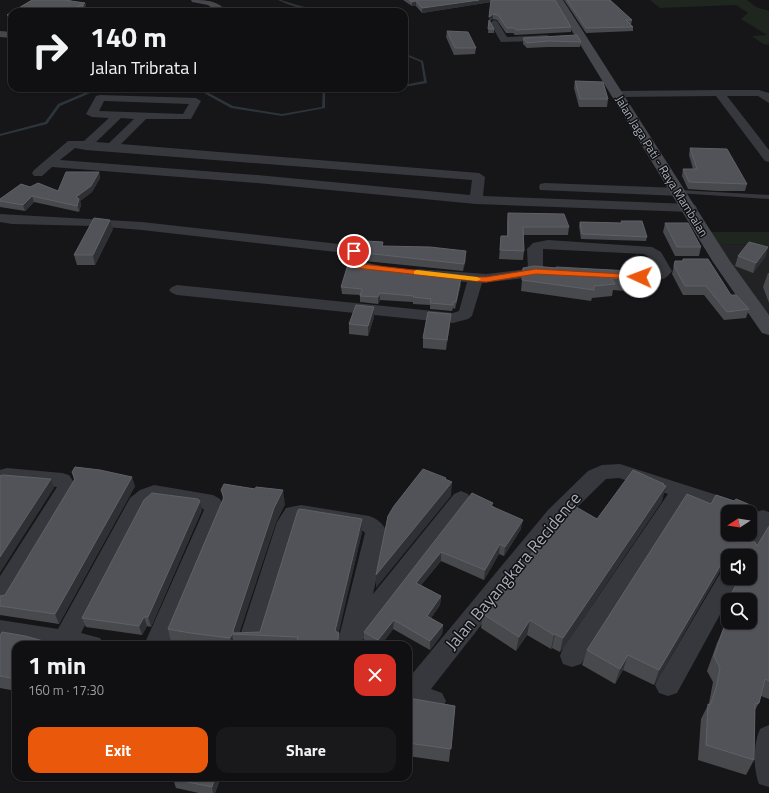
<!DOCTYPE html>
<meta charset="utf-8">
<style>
:root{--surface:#101012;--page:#19191b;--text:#f1f3f6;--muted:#9c9d9f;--line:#303032;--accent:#ea580c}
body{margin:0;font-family:"Titillium Web",sans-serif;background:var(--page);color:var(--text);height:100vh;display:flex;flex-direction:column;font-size:15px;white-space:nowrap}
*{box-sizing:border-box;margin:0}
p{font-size:13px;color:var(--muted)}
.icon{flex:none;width:22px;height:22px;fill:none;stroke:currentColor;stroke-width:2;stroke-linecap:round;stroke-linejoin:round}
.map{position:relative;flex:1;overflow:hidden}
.panel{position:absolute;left:12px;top:641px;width:400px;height:140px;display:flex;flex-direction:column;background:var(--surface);border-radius:12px;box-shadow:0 1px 3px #0004,0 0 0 1px var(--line)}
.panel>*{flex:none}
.guide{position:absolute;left:8px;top:8px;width:400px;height:84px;border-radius:12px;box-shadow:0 1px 3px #0004,0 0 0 1px var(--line);background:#101012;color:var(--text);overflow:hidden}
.needle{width:26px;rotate:258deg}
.controls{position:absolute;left:721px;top:505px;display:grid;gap:8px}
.controls a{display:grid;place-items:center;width:36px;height:36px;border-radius:8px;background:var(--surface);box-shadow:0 1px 3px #0004,0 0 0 1px var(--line);font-size:20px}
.pin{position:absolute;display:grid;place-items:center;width:34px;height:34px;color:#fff;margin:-17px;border:2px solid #fff;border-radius:50%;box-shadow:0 1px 4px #0007}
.me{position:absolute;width:44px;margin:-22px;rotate:272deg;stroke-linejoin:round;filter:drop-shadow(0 0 3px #0008)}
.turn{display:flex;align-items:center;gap:14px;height:84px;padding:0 16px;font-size:18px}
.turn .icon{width:52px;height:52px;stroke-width:2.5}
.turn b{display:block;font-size:28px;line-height:34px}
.round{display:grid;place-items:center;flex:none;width:42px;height:42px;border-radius:12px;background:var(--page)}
.head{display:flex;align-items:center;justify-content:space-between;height:68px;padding:0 16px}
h1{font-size:24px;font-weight:700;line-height:30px}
.primary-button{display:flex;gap:8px;margin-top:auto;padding:8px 16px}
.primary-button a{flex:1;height:46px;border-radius:12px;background:var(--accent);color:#fff;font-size:16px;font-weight:700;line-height:46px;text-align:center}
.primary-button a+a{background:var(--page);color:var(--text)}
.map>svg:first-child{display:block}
</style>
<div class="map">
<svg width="769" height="793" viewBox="0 0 769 793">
<rect width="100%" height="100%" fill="#161618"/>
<path fill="#222225" d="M758,244L769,260V316L718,245Z"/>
<path fill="#1e261f" d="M650,0H747L756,7L769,11V45L763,44L752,36L767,35L741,19L748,13L736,5L660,8Z
M710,232H769V260L758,244L718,245Z"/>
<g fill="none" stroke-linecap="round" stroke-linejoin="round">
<path fill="#2c353c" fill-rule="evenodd" d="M278,0H281L297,5L325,12C312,12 290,6 278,0Z
M404,53L423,61L427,83L404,87V85L424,81L421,62L404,55Z
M117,88H136L135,89L95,91L60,106L47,124L0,136V134L45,122L58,104L94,89Z
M168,88H179L203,90L233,106L282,114L322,107L323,88H325V108L282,116L231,108L202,92L169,89Z"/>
<path fill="#37383d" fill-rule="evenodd" d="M680,190L769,195V199L678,193V191Z"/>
<path fill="#37383d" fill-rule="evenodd" d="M494,20L497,21L507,37L547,35L552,38L547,41L501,42L490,23Z
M719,90H759L769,93V103L758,96H727L769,150V162L765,161L716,96L617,97L612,94L617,91Z
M100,95L196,98L201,101L191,119H146L121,144L479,173L485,177L483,196L690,204L695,205L697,208L695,211L690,212L476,204L257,183L52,167L42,176H34L32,173L34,170L68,141H84L109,118L92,117L86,114L96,96ZM104,101L189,104L183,114L99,111ZM121,118L134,119L109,143L96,142ZM75,148L86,150L472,180L470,195L257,175L60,160Z
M545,183L680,188L687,192L680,196L540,190L539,187L540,184Z
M0,214L142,222L348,245L363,251L365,254L363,262L382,266L384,269L382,272L377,273L352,269L348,263L350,256L345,253L142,230L93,226L12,224L0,222Z
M548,240L652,247L661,252L672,271C662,287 638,283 621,279L618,276L621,273L626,271L653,273L657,272L650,258L644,254L543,249V268L551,269L553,272L551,275L482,283L472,316L468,319L453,323L177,295L172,293L169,290L172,287L177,285L453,313L459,311L467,282L417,277L412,276L410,273L412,270L417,269L486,274L528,269L527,249L533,243Z
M620,464L751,506L754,512L750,518V512H728V515L686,500L581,664L572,667L563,664L560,656L563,648L668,494L619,478L606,479L562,522L431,689L442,693L446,701L442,709L433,713L408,708V679L548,510L588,471L602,465Z
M7,468L62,473L69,475L77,487L8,603L0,606V576L57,487L9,482L0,485V470Z
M154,485L213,495L220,499L225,510L168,645H144L204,510L201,507L154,501L145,508L81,633L100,638L104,645H29L0,640V620L58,629L130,498L140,490Z
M461,491L468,494L471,499L468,504L362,641L361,645H337L365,533L363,531L301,521L298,523L261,645H237L277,522L286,508L301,505L369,516C378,519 382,523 387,531L373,594L454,494Z
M763,510L769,512V526L750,560V556H730L743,534H750V522L756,512Z
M728,569V578H740L677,693L668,696L659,693L655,685L659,677L721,572Z
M769,725V787L759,784C753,768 753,745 760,729Z"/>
<path fill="#45474d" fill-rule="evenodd" d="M191,0C206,0 218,0 227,12H217L208,5L192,2Z
M553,0H563L730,261L769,315V335L762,333L713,262Z
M0,31L12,32V38L0,37Z"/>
</g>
<path fill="#47494d" d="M32,0H72L70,1L85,3L86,6L84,7V8L98,10V12H12V18H8L7,15Z
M403,0H555L571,27V32L515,35L513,33H506L497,20L493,19L490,21L494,29V33H488L491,2L422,13L416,6H412Z
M564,0H610L632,20L631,25L633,27V31L586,33Z
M447,31L476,48L475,54L454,55L446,37Z
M523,38L581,42L580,47H548L527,48L523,44Z
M575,81L608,99L607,107H579L574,88Z
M690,148L747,184L745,191H717L688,189L682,176L683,169H693L689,155Z
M99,172L100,178L92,192L80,201L81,205L79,212L34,202L25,211L0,207V199L30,187L58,191Z
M508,213L569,227L568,235H523L524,251L523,260L499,259L501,236H507V221Z
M621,221L647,237L646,241L581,239L579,226L580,222L621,223Z
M665,223L701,247L699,256H675L663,232Z
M113,229L95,265H77L74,255Z
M383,242V246L466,259L463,271L365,261V253Z
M768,247L765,257L753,273L735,266L738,256Z
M683,259L749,309L746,318L724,320L704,295H683L672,274L675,261H682Z
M359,265L461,277V284L455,309L453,308L452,311L430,309V305L413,304V302L380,300L378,304L360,302V295L342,294L341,287Z
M523,268L652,281L649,293L613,290L612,296L592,298L591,301L521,291Z
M768,273H769V303L763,287Z
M374,307V317L368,336L349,334V324Z
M450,324L446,350L423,348V338Z
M72,472L135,486L59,624L0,615V596L5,595L74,480Z
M664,484L662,501L560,652L552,648L551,649L527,635L516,651L481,628L483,614L597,519Z
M221,490L285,504L276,522L239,633L260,632L362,532L338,633H339L340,645H185L171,643L168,629L223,499Z
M472,493L493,506L521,529L504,556L499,554L484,580L441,561L421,585L441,596L440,605L431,618L443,625L442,634L430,650L393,629L381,645H371L364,641V632Z
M687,494L711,504L716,495L734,501L736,499L755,507V517L750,529V512H728V534H741L737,542H755L757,546L769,526V699L761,696L759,703L755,710L754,760L746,775L698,760L701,719L709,703L713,682L707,671L717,643L727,621L725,609L728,602V622H750V600H729L740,578H750V556H728V568L720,571L654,685L623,670L615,684L582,665L587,650Z
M202,510L151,627L147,626L142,635L86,627L82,618Z
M0,636L16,645V691L0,688Z
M408,698L455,706L449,762L408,756Z
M221,777L215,793H199L176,788L173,779Z"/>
<path fill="#2f3033" d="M479,0H492L491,2L422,13V8Z
M416,1V6H412V2Z
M85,3L86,6L84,7V8L77,7Z
M493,14V19L489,22V17Z
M99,172L100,178L92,192L80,201L81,205L79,212L76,197Z
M32,196L34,202L25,211L23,205Z
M110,220L113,229L95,265L93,255Z
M768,247L765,257L753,273L756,263Z
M466,251V259L463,271L464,264Z
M461,277V284L455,309L456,302Z
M380,293V300L378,304V297Z
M374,307V317L368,336V326Z
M451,314L450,324L446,350L447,340Z
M132,477L135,486L59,624L55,614Z
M446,478L445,490L452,482L451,496L376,588V575Z
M51,479L54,488L0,573V557Z
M664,484L661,494L666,486L662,501L560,652L563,638Z
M283,490L285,504L276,522L239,634H233V631L274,508Z
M200,501L202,510L151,627L148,617Z
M362,519V532L336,645L335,631Z
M523,520L521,529L504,556L505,547Z
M739,534H741L729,555L736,553L734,556H728V568L720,571L654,685L659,670Z
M500,544L499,554L484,580L485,570Z
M441,552V561L415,592L416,583Z
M441,596L440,605L426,625L427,616Z
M144,617L147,626L142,635L139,626Z
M394,620L393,629L381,645H378V640Z
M530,620L527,635L516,651L519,637Z
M443,625L442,634L430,650V641Z
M339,633L340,645H337Z
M232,634L234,645H232L230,638Z
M555,634L552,648L551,649L554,635Z
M628,655L623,670L615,684L620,669Z
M215,777H221L215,793H213L212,787Z"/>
<path fill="#525359" stroke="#5f6168" d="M32,0H64L85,3L77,7L84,5L82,7L98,10L97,12H12V15H7Z
M409,0H479L422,8L416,1L412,2Z
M491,0H555L571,27L516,30L514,28H507L498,15L493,14L489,17Z
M567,0H610L632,20H626L633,27L586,28Z
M489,20L494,29H488Z
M447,31L468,32L476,48H455Z
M577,35L581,42L549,41L527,43L523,38Z
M575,81L603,82L608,99H580Z
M690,148L727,149L747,184L719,183L689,182L683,169H697Z
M66,172H99L91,186L76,197L79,199L77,206L32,196L23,205L0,201V199L21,184L30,187L38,183L58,191Z
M508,213L564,214L569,227H523L524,251L500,250L501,236H508Z
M94,218L110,220L93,255H74Z
M621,221H642L647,237L582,234L580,222L622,223Z
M665,223H688L701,247H677Z
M366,241L383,242L382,246L430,247L466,251L464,264L365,253Z
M749,242L768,247L756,263L738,256Z
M683,259H708L731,295H736L749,309L727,312L706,286H685L674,266L675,261H683Z
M349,261L359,265L461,277L456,302H453V305L430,303L431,299L413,297L414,296L380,293L378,297L360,296L362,289L341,287Z
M534,266L556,268V267L649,272L652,281L611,278L615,284L594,286V290L522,280L523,268Z
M356,305L374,307L368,326L349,324Z
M428,312L451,314L447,340L423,338Z
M75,467L100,470L132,477L55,614L0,606V596L5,595L75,479L72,472Z
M423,469L446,478L445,479L452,482L376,575L388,516L394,506Z
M633,470L664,484L663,485L666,486L563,638L555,634L554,635L530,620L519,637L483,614L571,504L597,519Z
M3,475L51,479L0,557V476Z
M224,484L255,489L256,487L283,490L274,508L233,631L234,633L260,632L298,510L300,509L362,519L335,631L339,633L337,645H296L298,637L232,634L230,638L190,633L168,629L224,497L221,490Z
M152,493L198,499L200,501L148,617H144L139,626L82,618L144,500Z
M472,493L493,503L491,506L523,520L505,547L500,544L485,570L441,552L416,583L441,596L427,616L443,625L430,641L394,620L378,640L364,632Z
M687,494L711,504L716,495L734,501L736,499L755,507V517L750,518V512H728V534H739L735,540L737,542H755L757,546L769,526V681L765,679L759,703L755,704L754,760L706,745L708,704L710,705L716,688L720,668L714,656L724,627L728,620V622H750V600H733L731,594L740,578H750V556H736V553L726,556L659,670L628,655L620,669L587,650Z
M2,632L25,636L58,645H16V679L0,676V636Z
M408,698L455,706L451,749L408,743Z
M174,777H215L212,787L173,779Z"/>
<path fill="#ea580c" stroke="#983908" d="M354,248L362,255L359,263L361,264L475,277H486L536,269L640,275L644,277L640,279L536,274L486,282L475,281L356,268L351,263L354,255L350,251Z"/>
<path fill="#f59e0b" d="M417,270L477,277L481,279L477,281L414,274V271Z"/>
<g text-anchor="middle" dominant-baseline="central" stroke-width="3" stroke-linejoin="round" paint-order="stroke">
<g font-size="12" fill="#a8adb8" stroke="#111113">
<text transform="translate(662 166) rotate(58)">Jalan Jaga Pati - Raya Mambalan</text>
</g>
<g font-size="17" fill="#a8adb8" stroke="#111113">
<text transform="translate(513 571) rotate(-50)">Jalan Bayangkara Recidence</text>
</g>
</g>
</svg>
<div class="controls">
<a><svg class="needle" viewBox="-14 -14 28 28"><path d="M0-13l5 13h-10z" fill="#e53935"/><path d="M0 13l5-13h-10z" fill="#9c9d9f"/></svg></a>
<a><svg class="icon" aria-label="sound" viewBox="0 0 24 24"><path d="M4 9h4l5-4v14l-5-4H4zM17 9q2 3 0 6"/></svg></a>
<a><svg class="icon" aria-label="search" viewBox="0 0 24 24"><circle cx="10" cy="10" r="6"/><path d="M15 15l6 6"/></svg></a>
</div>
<div class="pin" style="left:354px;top:251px;background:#d93025"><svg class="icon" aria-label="arrive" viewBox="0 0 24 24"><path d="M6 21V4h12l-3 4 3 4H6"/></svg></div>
<svg class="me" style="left:640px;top:277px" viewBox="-20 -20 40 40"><circle r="19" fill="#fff"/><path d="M0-13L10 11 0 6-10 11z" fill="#ea580c"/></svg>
<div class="guide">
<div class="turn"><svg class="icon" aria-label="right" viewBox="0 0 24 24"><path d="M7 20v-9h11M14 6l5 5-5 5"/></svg><div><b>140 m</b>Jalan Tribrata I</div></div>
</div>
<section class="panel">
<div class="head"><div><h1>1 min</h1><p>160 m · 17:30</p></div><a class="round" style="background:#d93025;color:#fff"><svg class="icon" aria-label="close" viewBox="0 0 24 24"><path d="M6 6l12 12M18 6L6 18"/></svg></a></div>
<div class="primary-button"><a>Exit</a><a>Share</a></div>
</section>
</div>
